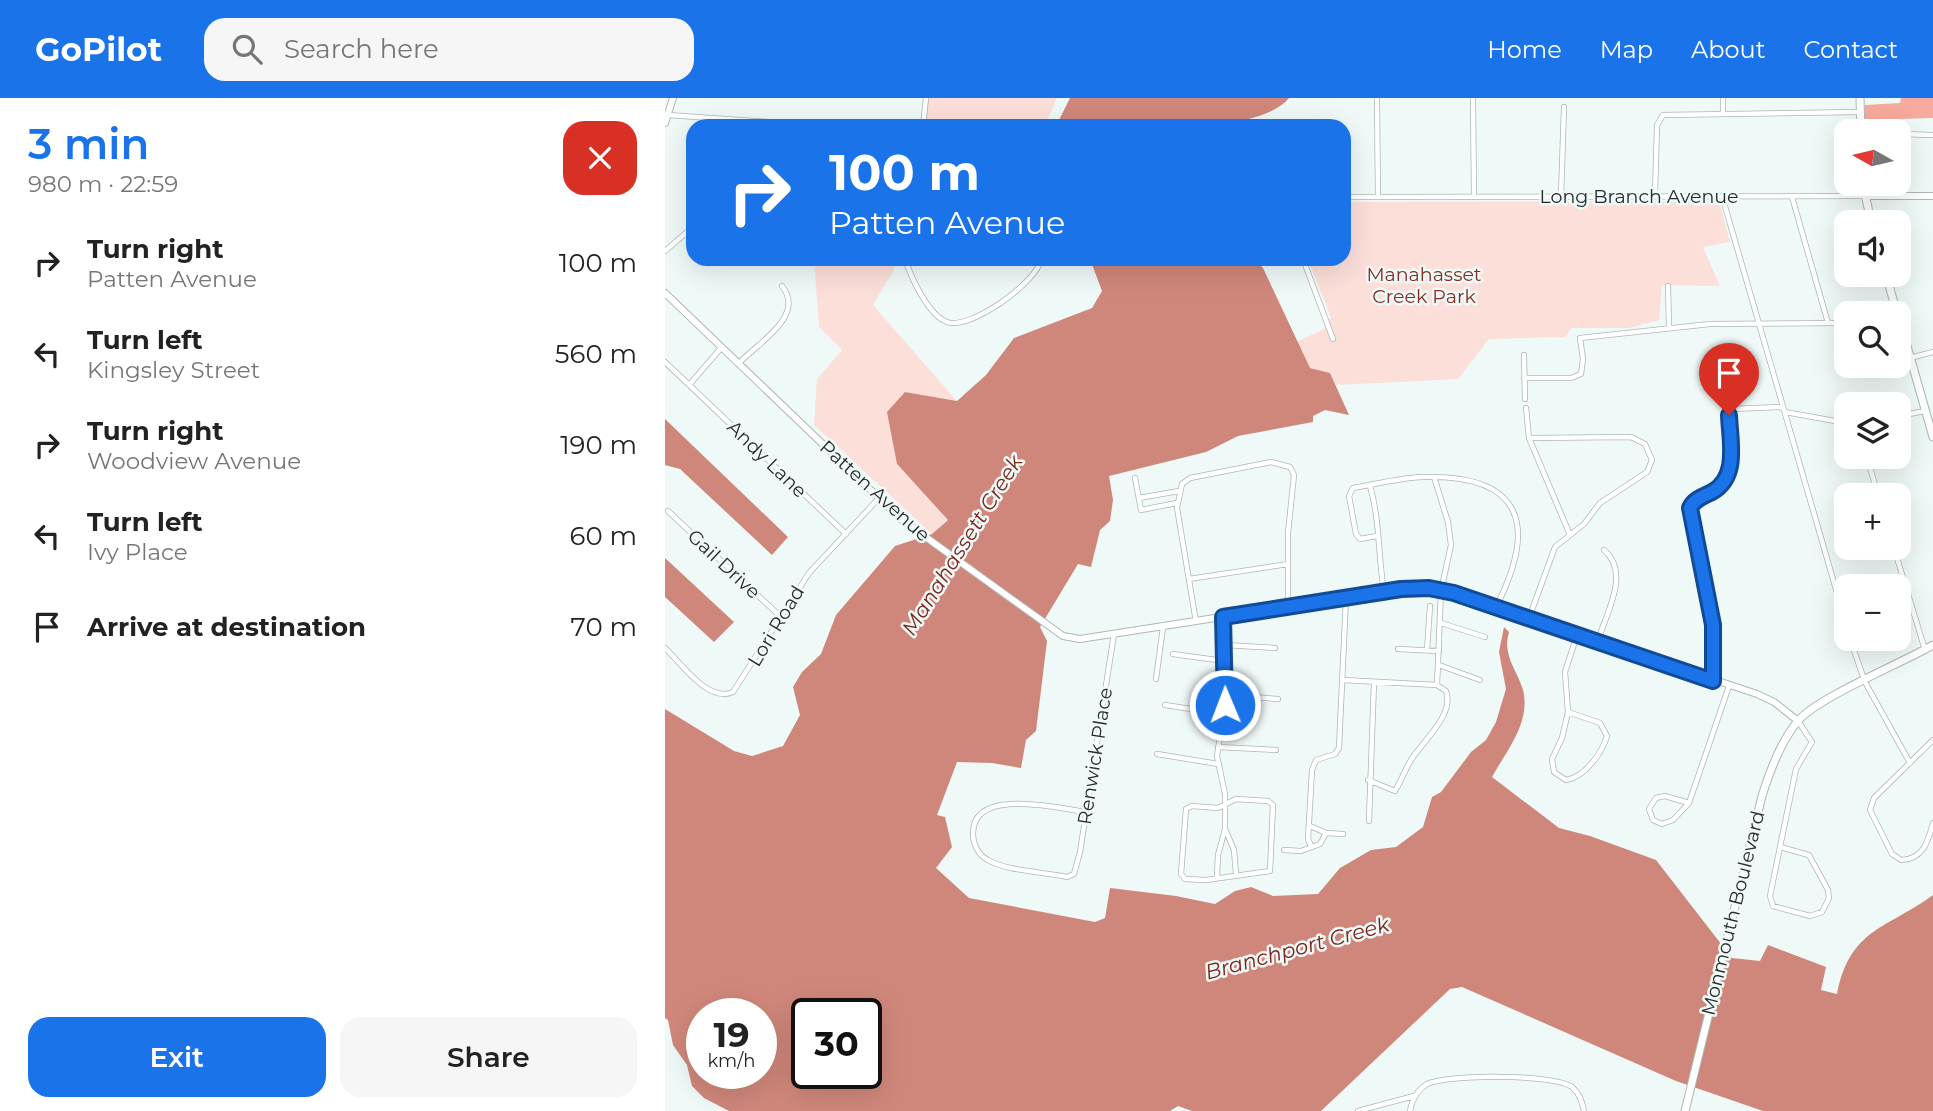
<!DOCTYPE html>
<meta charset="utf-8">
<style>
:root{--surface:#fff;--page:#f6f6f6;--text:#222;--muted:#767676;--accent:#1a73e8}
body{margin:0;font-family:Montserrat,sans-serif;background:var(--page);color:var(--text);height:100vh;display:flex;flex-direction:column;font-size:26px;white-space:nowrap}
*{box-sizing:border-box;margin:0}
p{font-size:23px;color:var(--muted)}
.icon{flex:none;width:38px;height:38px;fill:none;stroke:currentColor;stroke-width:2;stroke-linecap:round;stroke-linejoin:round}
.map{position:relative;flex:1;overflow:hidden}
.details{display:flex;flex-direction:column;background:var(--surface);width:665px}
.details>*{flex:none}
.top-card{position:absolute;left:21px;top:21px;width:665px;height:147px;border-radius:21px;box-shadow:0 7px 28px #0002;background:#1a73e8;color:#fff;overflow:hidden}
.needle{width:46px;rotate:278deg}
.tools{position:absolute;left:1169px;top:21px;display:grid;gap:14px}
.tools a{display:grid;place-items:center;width:77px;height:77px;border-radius:14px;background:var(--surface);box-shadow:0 7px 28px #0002;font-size:35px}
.speed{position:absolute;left:21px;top:900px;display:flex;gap:14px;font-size:35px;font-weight:700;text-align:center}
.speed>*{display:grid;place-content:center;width:91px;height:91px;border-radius:50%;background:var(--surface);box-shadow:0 7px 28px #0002;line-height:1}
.speed small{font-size:18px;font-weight:400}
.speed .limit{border:4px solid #111;border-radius:10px;background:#fff;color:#111}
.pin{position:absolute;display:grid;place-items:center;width:60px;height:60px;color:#fff;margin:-72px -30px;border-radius:50% 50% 50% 0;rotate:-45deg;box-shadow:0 0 7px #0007}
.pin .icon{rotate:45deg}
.me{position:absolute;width:77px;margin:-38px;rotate:359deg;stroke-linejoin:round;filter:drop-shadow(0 0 5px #0008)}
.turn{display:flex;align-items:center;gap:24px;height:147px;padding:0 28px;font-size:32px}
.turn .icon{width:91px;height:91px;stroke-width:2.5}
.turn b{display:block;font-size:49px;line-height:60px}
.round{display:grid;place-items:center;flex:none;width:74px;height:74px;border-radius:21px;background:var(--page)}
.overview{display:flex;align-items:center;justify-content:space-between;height:119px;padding:0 28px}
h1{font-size:42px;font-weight:600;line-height:52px;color:var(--accent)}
.cta{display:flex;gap:14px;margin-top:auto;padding:14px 28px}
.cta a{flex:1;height:80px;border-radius:21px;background:var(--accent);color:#fff;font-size:28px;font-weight:600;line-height:80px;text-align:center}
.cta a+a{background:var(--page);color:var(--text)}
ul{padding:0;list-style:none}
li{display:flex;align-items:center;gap:21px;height:91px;padding:0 28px}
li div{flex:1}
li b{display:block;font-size:26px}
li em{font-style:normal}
header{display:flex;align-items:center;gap:42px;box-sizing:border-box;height:98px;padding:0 35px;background:var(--accent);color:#fff}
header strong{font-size:33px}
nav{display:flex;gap:38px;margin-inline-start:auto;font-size:24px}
.search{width:490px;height:63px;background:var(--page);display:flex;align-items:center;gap:18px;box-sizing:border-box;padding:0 24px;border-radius:21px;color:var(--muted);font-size:26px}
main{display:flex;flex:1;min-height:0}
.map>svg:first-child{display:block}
</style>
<header>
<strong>GoPilot</strong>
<div class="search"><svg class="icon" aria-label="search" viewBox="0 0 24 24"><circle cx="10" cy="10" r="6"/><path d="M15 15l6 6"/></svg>Search here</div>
<nav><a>Home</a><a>Map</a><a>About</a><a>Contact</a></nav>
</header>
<main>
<section class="details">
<div class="overview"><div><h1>3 min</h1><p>980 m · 22:59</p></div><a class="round" style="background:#d93025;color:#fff"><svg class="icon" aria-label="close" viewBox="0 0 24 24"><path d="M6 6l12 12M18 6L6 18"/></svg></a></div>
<ul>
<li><svg class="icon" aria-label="right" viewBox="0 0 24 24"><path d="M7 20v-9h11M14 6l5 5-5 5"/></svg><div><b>Turn right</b><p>Patten Avenue</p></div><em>100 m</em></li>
<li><svg class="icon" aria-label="left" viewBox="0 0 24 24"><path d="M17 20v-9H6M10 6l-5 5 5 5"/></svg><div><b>Turn left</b><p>Kingsley Street</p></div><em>560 m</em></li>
<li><svg class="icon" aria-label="right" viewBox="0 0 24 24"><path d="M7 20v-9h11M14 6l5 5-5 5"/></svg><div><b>Turn right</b><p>Woodview Avenue</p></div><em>190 m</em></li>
<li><svg class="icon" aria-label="left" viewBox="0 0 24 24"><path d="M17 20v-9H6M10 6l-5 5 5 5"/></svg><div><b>Turn left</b><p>Ivy Place</p></div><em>60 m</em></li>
<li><svg class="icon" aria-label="arrive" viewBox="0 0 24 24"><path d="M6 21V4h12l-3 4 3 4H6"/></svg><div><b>Arrive at destination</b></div><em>70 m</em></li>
</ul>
<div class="cta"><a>Exit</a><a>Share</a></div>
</section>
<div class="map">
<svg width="1268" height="1013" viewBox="0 0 1268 1013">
<rect width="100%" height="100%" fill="#eff9f8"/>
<path fill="#fddfda" d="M262,0H392L380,28H258Z
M1054,103L1065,144L1038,149L1055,188L997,187L994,222L964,230H907L900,239L824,241L793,281L671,287L665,275L645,270L631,244L659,231L666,220L643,161H679V104Z
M149,161H229V172L208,207L292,303L240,294L232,367L283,421L267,436L149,327L152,281L177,252L154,229Z"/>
<path fill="#f7ab9e" d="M1236,0H1268V20L1200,22V7L1235,5Z"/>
<path fill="#d0877b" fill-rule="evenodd" d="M405,0H624C590,41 444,28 391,28Z
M425,161H589L598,170L645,270L665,275L684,317L660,312L648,318V324L573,338L541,354L444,378L448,402L445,423L435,432L426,469L413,466L375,529L382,543L371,633L361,642L356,670L327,665L292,664L272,717L280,719L287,749L271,770L304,800L430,824L440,820L445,790L511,798L550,806L570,793L586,789L608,798L653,796L675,770L706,752L731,749L758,729L767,699L776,694L806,654L821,642L831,624L841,591L834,554L839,529L844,534C837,558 852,571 858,592C866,624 842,652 827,679L894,730L925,738L991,762L1067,860L1095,863L1103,847L1161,869L1156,892L1172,896C1185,830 1222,831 1268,797V1013H1098L1011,983L797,889L785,891L656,1013H527L513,1008L505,1013H64L39,1000L27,988L22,967L8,947L3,922L0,920V611L69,653L87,658L118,648L135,617L128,589L137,574L156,556L171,517L230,448L267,436L283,422L232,366L222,314L240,294L292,303L321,277L349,240L427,210L437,193ZM37,915H96V975H37ZM142,915H201V975H142Z
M0,321L123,439L107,457L15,371L0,367Z
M0,460L69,524L49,544L0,499Z"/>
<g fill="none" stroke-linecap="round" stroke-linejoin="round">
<g stroke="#adb7b6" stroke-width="6">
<path id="minor" d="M712,0L713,99
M808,0L809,98
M1058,0V15
M3,17L159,28
M258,28L261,0
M1234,36L1268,37
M990,97L992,27L998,17L1195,14
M896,98L899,9
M1057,98L1181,526
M679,99L1200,98
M1127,99L1163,225
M0,153L28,129
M240,161C246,179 263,217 282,224C304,233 373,184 376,161
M638,161L668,241
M1003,188L1004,229
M859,257L860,301
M1245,260L1268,254
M0,264L181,436
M74,265C93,245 141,218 117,188
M859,280H906L916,276L918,261L915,240L1045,226L1181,225
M24,287L57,249
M861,310L864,340L905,437
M1120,314L1181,325
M1234,318L1260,313
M1202,359L1213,397
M470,380L476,412L512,405
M705,388C715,422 713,458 719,494
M474,400L514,393
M3,413L116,519
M712,438L695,441L691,436L684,398L688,390C711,386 734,380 757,379C858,376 873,427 831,509
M1229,450L1260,552
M524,481L623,466
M864,520L890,449L919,426L935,405L982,374L987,362L980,346L966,339L864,340
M531,524L512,410L517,386L525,380L606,364L625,369L629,377L623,435V508
M776,525L820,539
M1185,541L1200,584L1245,665
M933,543C941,515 966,475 939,452
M560,547L610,550
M0,550C17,566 43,605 68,594L144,475L214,400
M733,551L774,553
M762,552L765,508
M508,556L559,563
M774,567L815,582
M491,581L498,529
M678,582L772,587
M1049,582L1048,527L1026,408L1059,386L1065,377L1066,311L1118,309
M560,597L613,601
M500,607L558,616
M903,614L935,625L942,638C937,655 920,679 901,682L889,674L887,661L897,640Z
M903,614L900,574L912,537
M1268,642L1209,700L1205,712L1227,756L1236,762C1259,761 1263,743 1268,725
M553,649L611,652
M492,656L553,666
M703,682L730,693C736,683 740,672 746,662C757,644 790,617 781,593L772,587L776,493L786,447L783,424L769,379
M1000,698L1024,705L1008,722L997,726L988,722L984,711L991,700Z
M571,701L603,703L608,707L605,773L541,782L520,781L516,776L521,711L527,708L553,710Z
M1024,705L1064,588
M420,714C393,710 308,689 308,735C308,746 313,757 323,762C341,773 380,774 402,779L409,776L415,754L449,536
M704,723L709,584
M561,733L569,752L571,776
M661,735L678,736
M646,748L643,741L647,672L651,662L670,656L674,650L681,500
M1115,749L1144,757L1163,792L1164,800L1157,814L1145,818L1108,808L1105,798Z
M1115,749L1131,671L1147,644L1133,623
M619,752L636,753L655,746L661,735L645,728
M552,779L553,757L560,731V696L552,658L560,607L558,519
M693,1013L749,998
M745,1013C747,1002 752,992 762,986C782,976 890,976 907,989C915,996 917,1004 919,1013"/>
</g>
<g stroke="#adb7b6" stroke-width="8">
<path id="tertiary" d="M0,25L8,0
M1200,98H1268
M0,195L237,422L398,538L415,541L736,491L764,490L789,495L1092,596L1109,604L1133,623"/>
</g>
<g stroke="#adb7b6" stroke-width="9">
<path id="secondary" d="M1195,0L1196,33
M1198,86L1206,124
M1221,177L1232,215
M1234,220L1268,339
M1020,1013L1097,698C1105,672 1115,645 1132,624C1151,600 1237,565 1268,547"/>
</g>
<use href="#minor" stroke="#fff" stroke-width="4.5"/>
<use href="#tertiary" stroke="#fff" stroke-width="6"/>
<use href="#secondary" stroke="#fff" stroke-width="7"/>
</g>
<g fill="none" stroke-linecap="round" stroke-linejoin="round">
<g stroke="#114b97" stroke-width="18">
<path id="route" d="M560,607L558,519L736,491L764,490L789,495L1048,583V527L1025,410C1029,401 1039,398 1047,394C1074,379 1065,344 1064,317"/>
</g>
<use href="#route" stroke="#1a73e8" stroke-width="12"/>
</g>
<g text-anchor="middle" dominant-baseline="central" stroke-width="5" stroke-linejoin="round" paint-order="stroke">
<g font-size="19" fill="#272b2b" stroke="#eff9f8">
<text x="974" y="98">Long Branch Avenue</text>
<text transform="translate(102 361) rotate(44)">Andy Lane</text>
<text transform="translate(210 393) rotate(42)">Patten Avenue</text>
<text transform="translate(59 466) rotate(43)">Gail Drive</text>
<text transform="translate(111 528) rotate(-59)">Lori Road</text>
<text transform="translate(430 658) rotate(-81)">Renwick Place</text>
<text transform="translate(1068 815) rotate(-76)">Monmouth Boulevard</text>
</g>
<g font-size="19" fill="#842d23" stroke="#eff9f8">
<text x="759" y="176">Manahasset<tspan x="759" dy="22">Creek Park</tspan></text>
</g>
<g font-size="21" font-style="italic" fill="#7c251c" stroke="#eff9f8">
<text transform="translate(297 447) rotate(-58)">Manahassett Creek</text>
<text transform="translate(632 850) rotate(-15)">Branchport Creek</text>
</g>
</g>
</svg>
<div class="tools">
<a><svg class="needle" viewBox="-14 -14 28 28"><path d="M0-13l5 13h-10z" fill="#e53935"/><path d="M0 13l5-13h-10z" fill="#767676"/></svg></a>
<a><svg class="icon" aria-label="sound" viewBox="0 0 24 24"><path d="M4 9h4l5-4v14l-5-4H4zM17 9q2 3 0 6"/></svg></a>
<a><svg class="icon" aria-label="search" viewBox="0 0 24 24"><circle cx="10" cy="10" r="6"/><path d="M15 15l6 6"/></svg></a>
<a><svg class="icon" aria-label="layers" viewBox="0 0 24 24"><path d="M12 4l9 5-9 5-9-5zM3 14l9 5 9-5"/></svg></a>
<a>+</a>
<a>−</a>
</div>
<div class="speed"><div>19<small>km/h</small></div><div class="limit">30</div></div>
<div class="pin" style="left:1064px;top:317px;background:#d93025"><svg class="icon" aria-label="arrive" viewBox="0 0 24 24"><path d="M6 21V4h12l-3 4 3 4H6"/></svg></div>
<svg class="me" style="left:560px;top:607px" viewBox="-20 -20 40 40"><circle r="17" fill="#1a73e8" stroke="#fff" stroke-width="3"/><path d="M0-11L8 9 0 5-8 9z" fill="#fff"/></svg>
<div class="top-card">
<div class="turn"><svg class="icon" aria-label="right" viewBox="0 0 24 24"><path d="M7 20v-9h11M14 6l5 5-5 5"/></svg><div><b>100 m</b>Patten Avenue</div></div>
</div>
</div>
</main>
